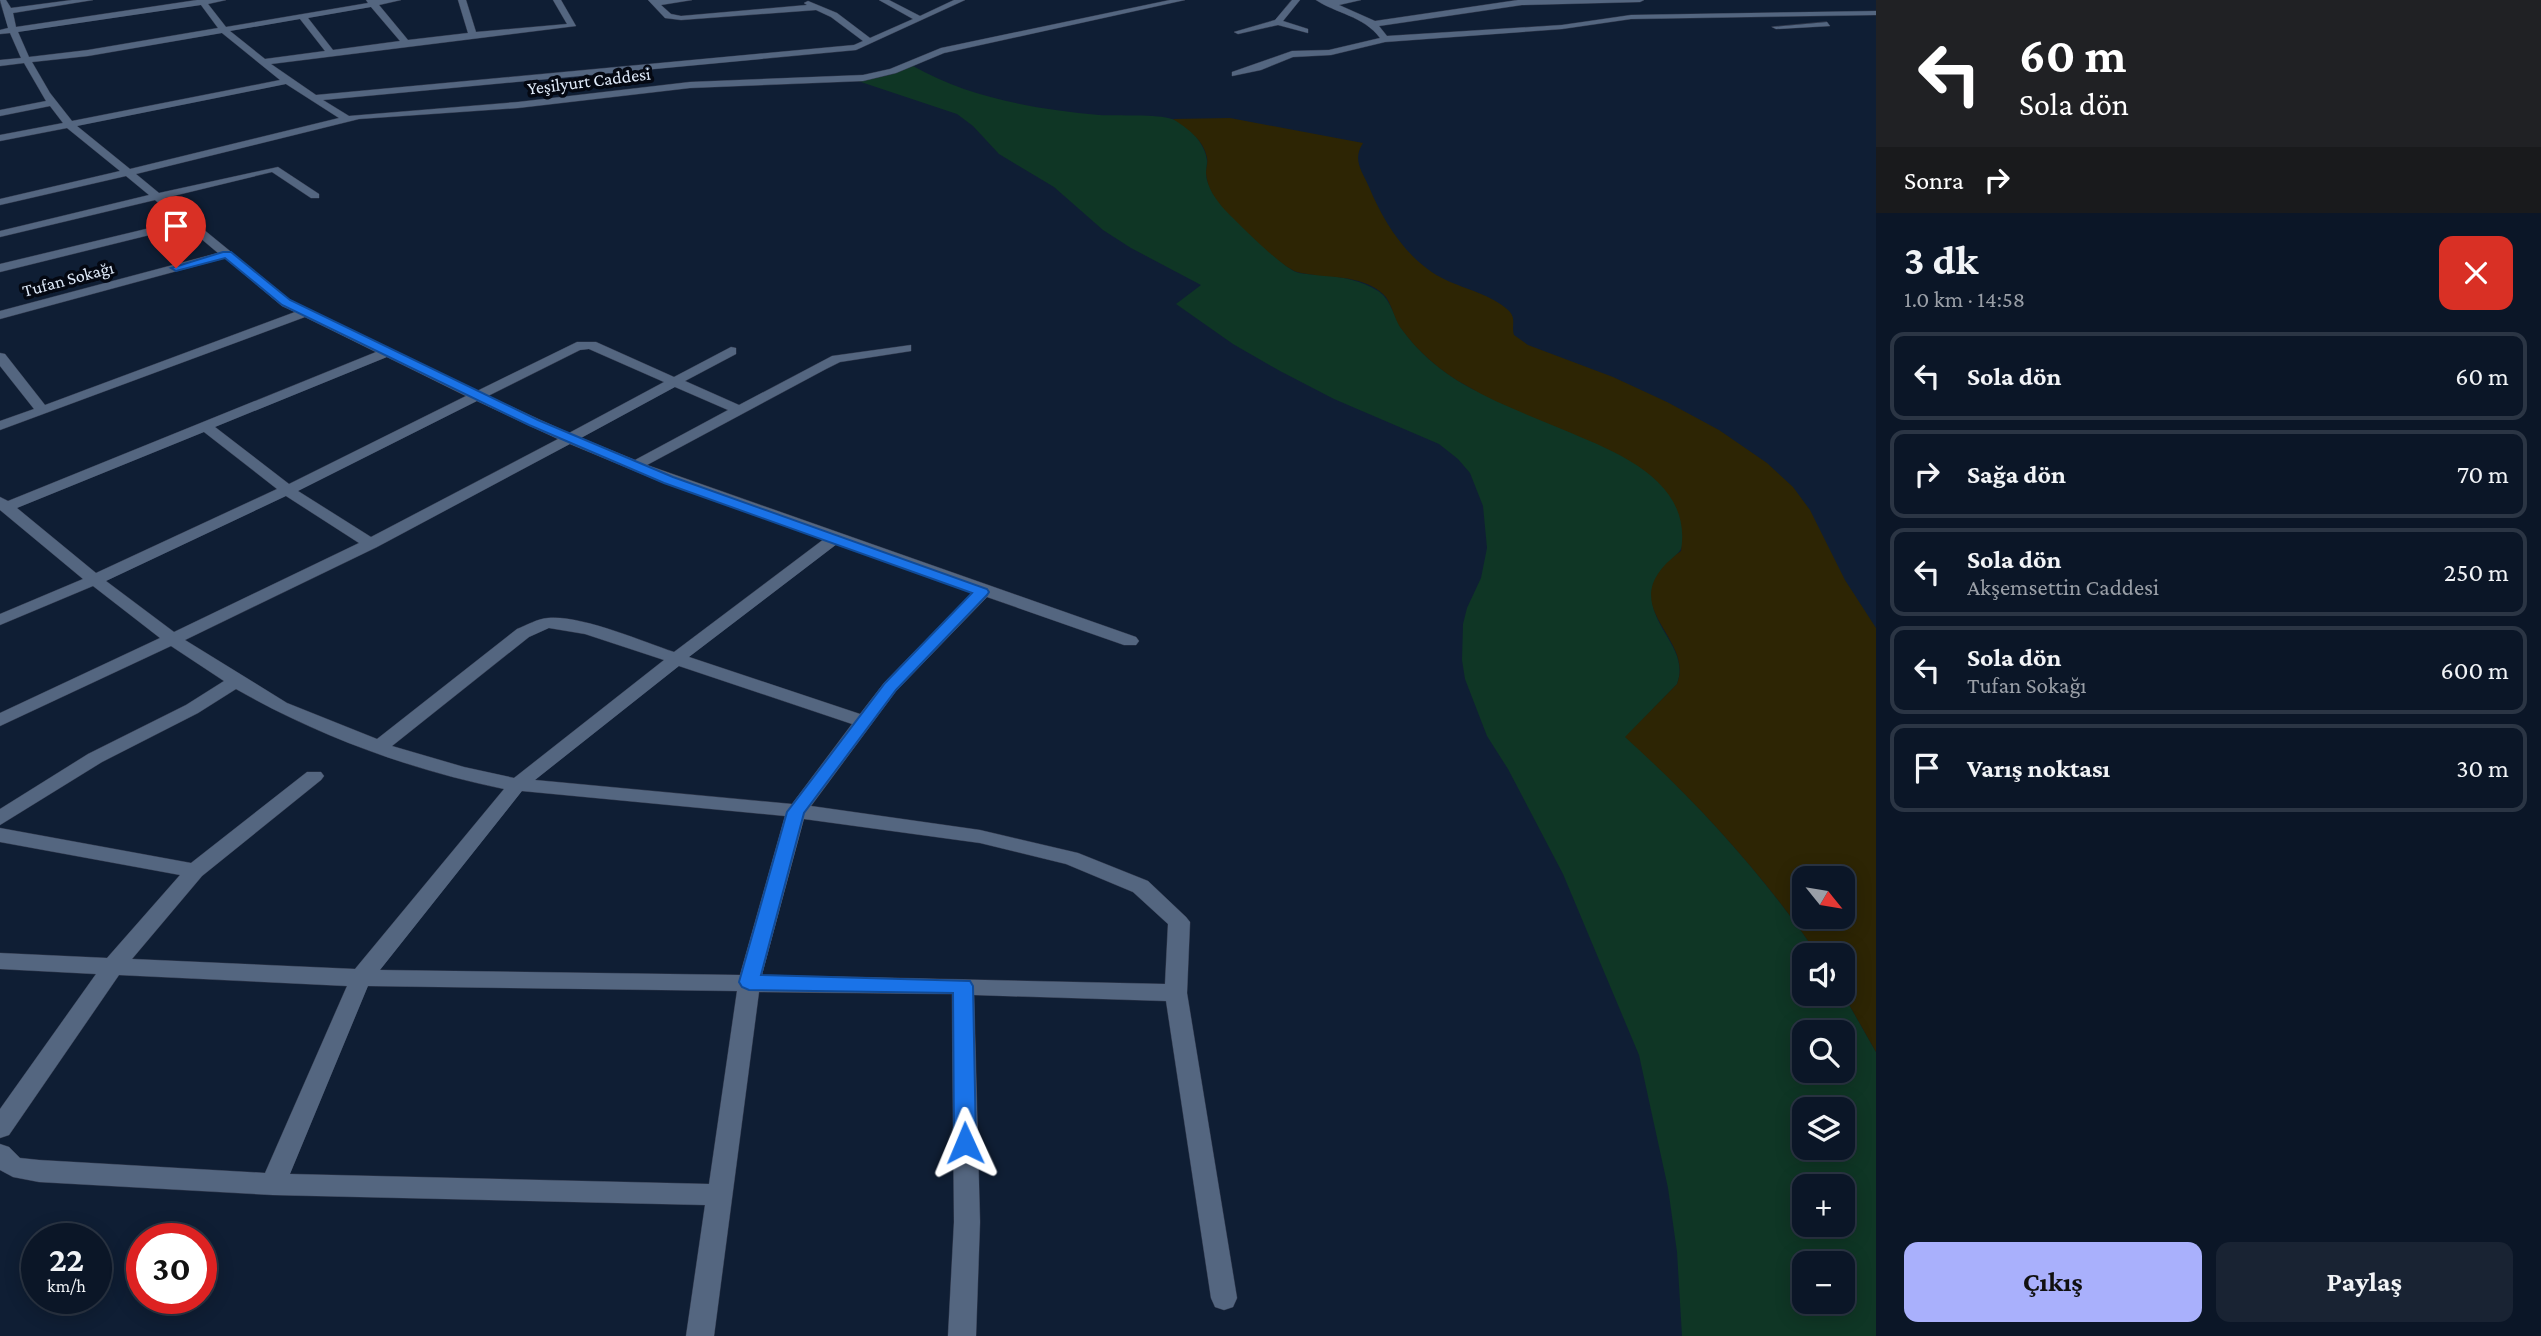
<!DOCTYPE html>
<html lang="tr">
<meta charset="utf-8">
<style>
:root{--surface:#0b1627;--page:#192333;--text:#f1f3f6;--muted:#9a9fa7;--line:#2b3544;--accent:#a9b0fc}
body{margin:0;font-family:"Crimson Pro",serif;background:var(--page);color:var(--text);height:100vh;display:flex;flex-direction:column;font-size:26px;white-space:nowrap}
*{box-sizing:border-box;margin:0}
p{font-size:23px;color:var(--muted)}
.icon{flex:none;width:38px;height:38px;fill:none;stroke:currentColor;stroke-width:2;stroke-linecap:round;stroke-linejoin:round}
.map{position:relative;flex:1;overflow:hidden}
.drawer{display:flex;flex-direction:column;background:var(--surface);width:665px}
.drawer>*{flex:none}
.banner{background:#202124;color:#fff;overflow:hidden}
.needle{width:46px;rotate:120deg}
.buttons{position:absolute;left:1792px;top:866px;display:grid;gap:14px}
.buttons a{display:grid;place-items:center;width:63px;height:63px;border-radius:14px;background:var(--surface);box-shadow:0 4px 18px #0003,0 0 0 2px var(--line);font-size:35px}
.speed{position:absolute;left:21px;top:1223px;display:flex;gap:14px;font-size:35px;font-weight:700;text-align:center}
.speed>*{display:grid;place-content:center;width:91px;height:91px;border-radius:50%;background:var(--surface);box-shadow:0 4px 18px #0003,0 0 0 2px var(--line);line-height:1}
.speed small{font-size:18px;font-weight:400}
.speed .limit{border:10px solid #d22;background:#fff;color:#111}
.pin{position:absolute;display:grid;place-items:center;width:60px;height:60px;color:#fff;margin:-72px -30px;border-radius:50% 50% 50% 0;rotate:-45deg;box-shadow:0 0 7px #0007}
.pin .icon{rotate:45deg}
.me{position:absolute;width:77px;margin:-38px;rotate:359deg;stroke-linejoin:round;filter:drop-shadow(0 0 5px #0008)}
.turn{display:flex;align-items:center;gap:24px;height:147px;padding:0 28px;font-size:32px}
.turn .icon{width:91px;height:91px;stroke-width:2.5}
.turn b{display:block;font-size:49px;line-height:60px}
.then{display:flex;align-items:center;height:66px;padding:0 28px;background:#0003;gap:14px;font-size:26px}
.round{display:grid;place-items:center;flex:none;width:74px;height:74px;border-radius:14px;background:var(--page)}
.overview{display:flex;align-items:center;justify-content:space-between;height:119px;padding:0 28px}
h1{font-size:42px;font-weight:700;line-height:52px}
.primary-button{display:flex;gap:14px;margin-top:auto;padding:14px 28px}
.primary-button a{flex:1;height:80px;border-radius:14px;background:var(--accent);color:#111;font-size:28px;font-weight:700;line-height:80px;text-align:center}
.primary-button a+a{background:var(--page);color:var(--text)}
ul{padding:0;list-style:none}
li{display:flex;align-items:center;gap:21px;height:88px;margin:0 14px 10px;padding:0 14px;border:4px solid var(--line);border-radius:14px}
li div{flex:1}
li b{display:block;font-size:26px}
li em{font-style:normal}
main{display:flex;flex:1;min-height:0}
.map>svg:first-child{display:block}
</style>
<main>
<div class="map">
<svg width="1876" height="1336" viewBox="0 0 1876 1336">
<rect width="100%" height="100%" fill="#0f1e34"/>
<path fill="#0f3625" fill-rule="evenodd" d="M913,66C969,98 1035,109 1099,115C1117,116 1158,114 1172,119C1188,123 1206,145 1207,161C1207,168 1205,176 1208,183C1217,200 1258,242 1273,255C1280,260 1288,269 1296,272C1304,275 1316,274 1324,275C1343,277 1362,281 1378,291C1390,298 1394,317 1402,329C1418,352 1441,371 1465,385C1522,417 1640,444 1673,499C1680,511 1690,541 1678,553C1666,566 1653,574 1652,594C1650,628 1690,650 1677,684L1626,737C1698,803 1763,874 1818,955L1804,956V994H1843L1876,1052V1336H1682L1677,1252L1668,1188L1639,1055L1563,874L1508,769L1487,736L1465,679L1462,660L1463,624L1467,608L1481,578L1487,548L1483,506L1470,473L1458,459L1439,444L1334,399L1280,371L1233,344L1176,304L1201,285L1131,248L1103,230L1054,187L999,154L973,126L957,114L858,81L889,75ZM1804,1032H1843V1071H1804ZM1804,1110H1843V1148H1804ZM1804,1186H1843V1225H1804ZM1804,1264H1843V1302H1804Z"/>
<path fill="#2d2504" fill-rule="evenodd" d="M1230,118L1363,143C1352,160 1362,171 1369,187C1384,223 1409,263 1446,280C1465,289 1492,295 1508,310C1517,318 1511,325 1514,335L1528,345L1613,377L1667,402L1719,430L1767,463L1793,487L1810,510L1845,580L1876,628V1052L1843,994V956L1818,955C1763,874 1698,803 1625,737L1677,684C1696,635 1607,606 1681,551C1693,480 1616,452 1564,430C1531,416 1498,404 1467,386C1441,372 1417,351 1400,327C1394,318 1391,301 1383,294C1360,273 1325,279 1297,272C1282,268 1238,223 1225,210C1216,200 1207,188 1206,173C1206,168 1208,163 1207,158C1204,140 1187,128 1173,119ZM1804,878H1843V917H1804Z"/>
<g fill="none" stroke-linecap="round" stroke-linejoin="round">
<g stroke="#31394c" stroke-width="1">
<path id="minor" d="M0,0H6L11,8L72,0H93L13,13L16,27L197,0H226L208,4L226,27L368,3L366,0H401L379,5L408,40L468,33L458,0H466L476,32L567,24L553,0H561L576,26L271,64L316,95L854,45L863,41L831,17L816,10L681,20L665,18L648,0H692L661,5L671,14L681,16L807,5L804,3L808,1L837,13L870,38L913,19L879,0H889L920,16L954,0H965L856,50L323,100L349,116L518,102L690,82L863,75L890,69L941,48L1170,0H1185L944,53L896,73L863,81L690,88L518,108L359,119L136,174L159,193L278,167L319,194V198H311L272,172L165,198L290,300L477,391L577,342H596L674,377L731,347L736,348V354L685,381L739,405L832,356L911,345V351L840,362L826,369L647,465L1136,637L1139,641L1136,645H1124L987,597L896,691L811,806L980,830L1078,853L1148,881L1186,917L1190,922L1187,993L1237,1298L1233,1307L1224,1310L1215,1307L1211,1298L1166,1001L974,995L980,1222L976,1336H948L954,1222L952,994L759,992L714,1336H686L705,1205L273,1195L39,1182L13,1177L0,1170V1144L9,1147L20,1158L39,1160L265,1173L347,986L119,975L9,1135L0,1138V1109L96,974L0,969V953L107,958L180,875L0,842V828L191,863L307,772H321L324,776L321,780L202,876L132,959L355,969L504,789C411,770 318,736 236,689L198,713L102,762L0,825V809L88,754L186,705L224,681L171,646L0,726V713L160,638L93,586L0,625V614L83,579L0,510V497L8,501L376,352L305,317L0,430V421L34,409L0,366V353L5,354L45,405L295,312L282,306L225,258L0,319V311L218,253L186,226L0,272V264L179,221L155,200L0,237V231L149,195L126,176L0,205V199L120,171L67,128L0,141V135L63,123L50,106L0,116V110L46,101L24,63L0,66V60L21,58L10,33L0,34V30L8,28ZM201,5L218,28L88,50L29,57L18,32ZM371,7L400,41L333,50L308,18ZM300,19L325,51L265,59L230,31ZM222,33L280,80L72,121L50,93L32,62L88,56ZM286,84L339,118L130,169L77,126ZM589,349L664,382L569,433L488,396L580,350ZM387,357L466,396L289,484L215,427ZM675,387L728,410L635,460L581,438ZM477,401L558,439L371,537L298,491ZM204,432L277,489L96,573L17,508ZM570,444L664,483L824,539L674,652C641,641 581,615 548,618C537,619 527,625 517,629L377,739L287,703L185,640L377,547ZM286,496L359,543L174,632L106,581ZM837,544L973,592L884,683L860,714L689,657ZM549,628L585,634L664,660L514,778L464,767L392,746L529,637ZM679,666L852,724L792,804L535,780ZM522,791L785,816L740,975L380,970ZM804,819L980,843L1066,864L1133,892L1168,924L1165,984L762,975ZM368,986L737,991L709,1184L290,1174Z
M1292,0H1300L1283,21L1308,29V33L1278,25L1238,34L1234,32L1275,20Z
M1316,0H1361L1339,5L1375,21L1518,0H1644L1640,2L1522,5L1379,26L1387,36L1562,25L1631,15L1876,11V15L1631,19L1562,29L1385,42L1331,55L1293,57L1261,70L1232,76V72L1292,51L1329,50L1380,38C1364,16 1335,13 1316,0Z
M1827,22L1830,26L1776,29L1772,27Z"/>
</g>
<use href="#minor" fill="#546680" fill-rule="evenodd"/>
</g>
<path fill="#1a73e8" stroke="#114b97" stroke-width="2" d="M223,252H231L290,300L538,420L673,477L987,589L989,592L987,595L896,690L804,813L761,975L970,981L973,986L976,1143L973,1150L965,1153L957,1150L954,1143L953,993L749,990L742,987L739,982L787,812L885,683L972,593L664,483L529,425L282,305L225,258L176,271L171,268Z"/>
<g text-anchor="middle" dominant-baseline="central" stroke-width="7" stroke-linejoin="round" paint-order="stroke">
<g font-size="18" fill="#e0ebfa" stroke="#040812">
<text transform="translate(589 81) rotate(-7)">Yeşilyurt Caddesi</text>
<text transform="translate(68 279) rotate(-15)">Tufan Sokağı</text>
</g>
</g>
</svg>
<div class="buttons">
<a><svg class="needle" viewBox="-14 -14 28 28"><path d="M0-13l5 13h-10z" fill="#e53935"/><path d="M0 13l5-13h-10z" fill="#9a9fa7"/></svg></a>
<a><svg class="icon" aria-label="sound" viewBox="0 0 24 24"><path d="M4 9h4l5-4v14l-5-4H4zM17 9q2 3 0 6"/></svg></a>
<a><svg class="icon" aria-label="search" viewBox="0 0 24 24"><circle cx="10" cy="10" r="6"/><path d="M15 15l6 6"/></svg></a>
<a><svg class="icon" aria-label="layers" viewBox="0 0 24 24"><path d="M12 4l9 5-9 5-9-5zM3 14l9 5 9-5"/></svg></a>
<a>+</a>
<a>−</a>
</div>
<div class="speed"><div>22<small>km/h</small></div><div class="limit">30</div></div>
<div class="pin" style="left:176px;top:268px;background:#d93025"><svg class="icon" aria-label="arrive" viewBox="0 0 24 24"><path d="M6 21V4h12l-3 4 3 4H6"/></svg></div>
<svg class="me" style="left:965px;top:1143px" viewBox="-20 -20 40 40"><path d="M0-17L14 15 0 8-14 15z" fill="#1a73e8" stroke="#fff" stroke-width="4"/></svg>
</div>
<section class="drawer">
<div class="banner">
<div class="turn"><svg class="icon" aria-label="left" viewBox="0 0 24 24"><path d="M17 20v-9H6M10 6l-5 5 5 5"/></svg><div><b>60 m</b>Sola dön</div></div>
<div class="then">Sonra<svg class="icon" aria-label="right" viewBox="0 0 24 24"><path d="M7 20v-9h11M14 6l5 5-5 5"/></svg></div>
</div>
<div class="overview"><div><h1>3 dk</h1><p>1.0 km · 14:58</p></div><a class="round" style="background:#d93025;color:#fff"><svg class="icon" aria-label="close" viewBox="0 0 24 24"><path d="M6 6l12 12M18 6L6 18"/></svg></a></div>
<ul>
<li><svg class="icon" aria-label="left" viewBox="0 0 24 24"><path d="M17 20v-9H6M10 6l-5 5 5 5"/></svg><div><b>Sola dön</b></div><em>60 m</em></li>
<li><svg class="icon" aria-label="right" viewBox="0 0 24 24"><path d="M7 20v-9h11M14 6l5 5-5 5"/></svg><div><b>Sağa dön</b></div><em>70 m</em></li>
<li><svg class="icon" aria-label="left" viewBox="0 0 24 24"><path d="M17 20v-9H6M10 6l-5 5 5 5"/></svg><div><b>Sola dön</b><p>Akşemsettin Caddesi</p></div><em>250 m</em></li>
<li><svg class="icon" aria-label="left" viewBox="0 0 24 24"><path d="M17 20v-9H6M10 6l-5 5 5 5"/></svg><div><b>Sola dön</b><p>Tufan Sokağı</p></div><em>600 m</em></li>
<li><svg class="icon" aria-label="arrive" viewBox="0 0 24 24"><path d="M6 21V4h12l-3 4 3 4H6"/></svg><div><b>Varış noktası</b></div><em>30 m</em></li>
</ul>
<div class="primary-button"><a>Çıkış</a><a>Paylaş</a></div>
</section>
</main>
